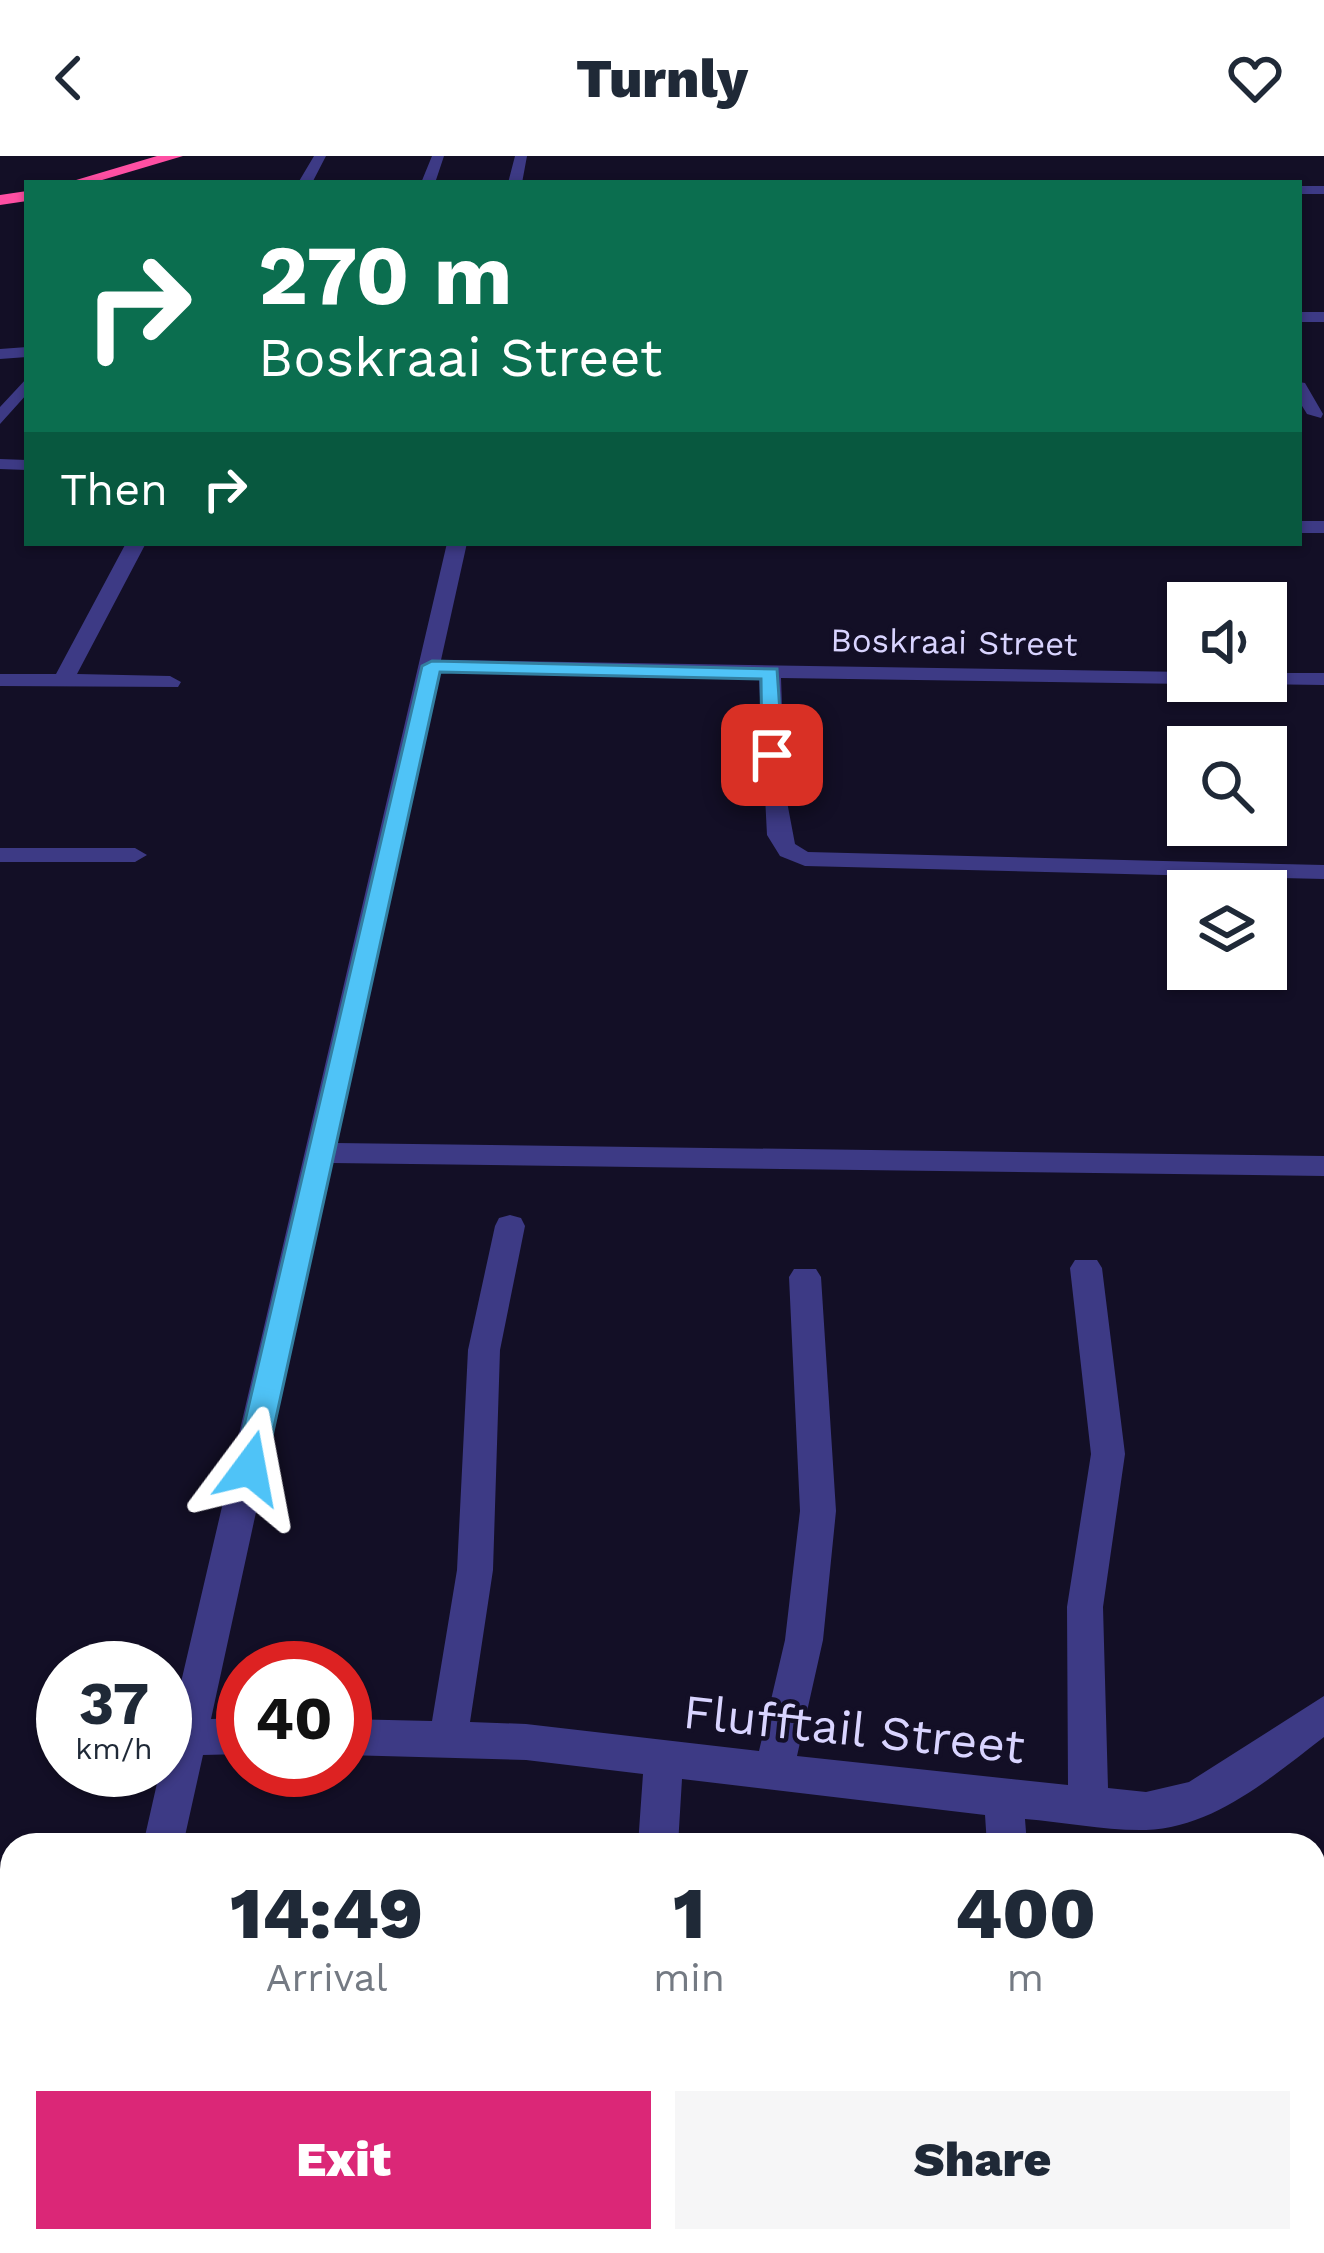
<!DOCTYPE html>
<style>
:root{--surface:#fff;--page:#f6f6f7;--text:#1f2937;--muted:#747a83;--accent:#db2777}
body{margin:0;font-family:"Work Sans",sans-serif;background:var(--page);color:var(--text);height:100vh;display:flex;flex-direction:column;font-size:45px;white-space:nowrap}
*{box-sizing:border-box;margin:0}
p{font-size:39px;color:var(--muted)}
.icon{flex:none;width:66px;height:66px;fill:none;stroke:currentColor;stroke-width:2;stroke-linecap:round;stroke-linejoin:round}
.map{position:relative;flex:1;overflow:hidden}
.side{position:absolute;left:0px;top:1677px;width:1326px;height:420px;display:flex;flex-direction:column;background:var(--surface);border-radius:36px 36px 0 0;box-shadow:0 3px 9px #0004}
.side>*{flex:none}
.hud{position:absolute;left:24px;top:24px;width:1278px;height:366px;border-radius:0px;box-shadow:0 3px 9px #0004;background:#0b6e4f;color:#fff;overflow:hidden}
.tools{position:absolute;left:1167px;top:426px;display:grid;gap:24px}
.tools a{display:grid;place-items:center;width:120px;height:120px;border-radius:0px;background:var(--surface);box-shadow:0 3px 9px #0004;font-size:60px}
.speed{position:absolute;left:36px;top:1485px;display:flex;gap:24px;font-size:60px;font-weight:700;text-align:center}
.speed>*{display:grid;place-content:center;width:156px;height:156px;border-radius:50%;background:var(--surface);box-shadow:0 3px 9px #0004;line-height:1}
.speed small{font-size:30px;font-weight:400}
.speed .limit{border:18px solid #d22;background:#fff;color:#111}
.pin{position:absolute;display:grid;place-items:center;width:102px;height:102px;color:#fff;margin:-51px;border-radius:24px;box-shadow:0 6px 18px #0006}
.me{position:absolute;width:132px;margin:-66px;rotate:13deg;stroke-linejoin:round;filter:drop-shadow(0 0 9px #0008)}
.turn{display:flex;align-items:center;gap:42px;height:252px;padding:0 36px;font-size:54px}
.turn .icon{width:156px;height:156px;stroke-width:2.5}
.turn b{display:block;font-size:84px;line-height:102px}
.then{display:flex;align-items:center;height:114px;padding:0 36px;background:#0003;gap:24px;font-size:45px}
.eta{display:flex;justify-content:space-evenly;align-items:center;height:204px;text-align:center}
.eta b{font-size:72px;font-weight:800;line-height:84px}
.primary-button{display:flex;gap:24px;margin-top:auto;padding:24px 36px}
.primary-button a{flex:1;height:138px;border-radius:0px;background:var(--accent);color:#fff;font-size:48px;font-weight:800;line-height:138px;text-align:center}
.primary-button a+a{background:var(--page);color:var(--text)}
header{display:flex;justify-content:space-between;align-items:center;height:156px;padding:0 36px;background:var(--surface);font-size:54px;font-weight:800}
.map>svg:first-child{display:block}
</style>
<header><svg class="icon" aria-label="back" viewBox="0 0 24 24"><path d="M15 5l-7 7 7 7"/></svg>Turnly<svg class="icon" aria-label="heart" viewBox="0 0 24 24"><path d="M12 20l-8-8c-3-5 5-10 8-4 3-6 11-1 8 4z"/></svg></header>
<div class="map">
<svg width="1324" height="2097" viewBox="0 0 1324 2097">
<rect width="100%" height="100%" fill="#130f26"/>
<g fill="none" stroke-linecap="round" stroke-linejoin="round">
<path fill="#3d3a85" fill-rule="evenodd" d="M314,0H326L312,27H298Z
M432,0H444L435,27H421Z
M515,0H527L522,27H508Z
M1299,30H1324V38H1299Z
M1299,156H1324V166H1299Z
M27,191V201L0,203V193Z
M27,222V238L0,268V251Z
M1299,226L1305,227L1323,258L1321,262L1307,258L1299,245Z
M0,303L27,304V314L0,313Z
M1299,365H1324V377H1299Z
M126,387H146L77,518L170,520L181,526L178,531L0,530V518H56Z
M447,387H467L441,504L1188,516V525H1197L1188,528L781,522L785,635L795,688L808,696L1324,709V723L805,710L780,700L767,679L759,522L438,516L336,987L1324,1000V1020L332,1007L211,1563L243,1562V1598L203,1599L183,1689H143L160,1614H165L168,1582Z
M1266,517H1324V529L1258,528L1266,525Z
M0,692H135L147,699L135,706H0Z
M510,1059L521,1062L525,1070L500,1194L493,1414L470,1566L526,1568L759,1595L785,1484L800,1355L789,1121L794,1113H816L821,1121L836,1355L823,1484L797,1600L1068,1629L1067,1451L1091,1298L1070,1112L1075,1104H1097L1102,1112L1125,1298L1103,1451L1108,1632L1146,1636L1189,1626L1324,1540V1581C1273,1620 1214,1672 1146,1674C1106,1675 1064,1666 1025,1663L1027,1689H987L985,1659L682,1623L678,1689H638L643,1618L526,1604L345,1599V1563L432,1565L457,1414L468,1194L495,1070L499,1062Z
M51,2085H99L94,2097H46Z
M603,2085H651L649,2097H601Z
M1034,2085H1082L1084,2097H1036Z"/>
<path fill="#ff4fa3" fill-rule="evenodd" d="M157,0H183L92,27H66Z
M27,35V45L0,49V39Z"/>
</g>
<path fill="#4fc3f7" stroke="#337fa1" stroke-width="3" d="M432,505L777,513L783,599L772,606L762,599L761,523L440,516L265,1312L261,1321L250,1325L239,1321L234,1312L422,510Z"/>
<g text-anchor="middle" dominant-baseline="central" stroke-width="9" stroke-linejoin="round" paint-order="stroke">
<g font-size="33" fill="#d9d4ff" stroke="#130f26">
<text transform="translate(954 486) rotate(1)">Boskraai Street</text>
</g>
<g font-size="48" fill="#d9d4ff" stroke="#130f26">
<text transform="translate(854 1573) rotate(6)">Flufftail Street</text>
</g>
</g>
</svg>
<div class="tools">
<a><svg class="icon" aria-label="sound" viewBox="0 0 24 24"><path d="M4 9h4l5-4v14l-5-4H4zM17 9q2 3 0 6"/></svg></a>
<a><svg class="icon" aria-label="search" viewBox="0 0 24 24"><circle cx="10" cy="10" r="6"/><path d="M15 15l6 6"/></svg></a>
<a><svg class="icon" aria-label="layers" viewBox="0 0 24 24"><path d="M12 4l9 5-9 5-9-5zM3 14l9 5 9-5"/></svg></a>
</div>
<div class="speed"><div>37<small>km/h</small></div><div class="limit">40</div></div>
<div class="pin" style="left:772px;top:599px;background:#d93025"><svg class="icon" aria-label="arrive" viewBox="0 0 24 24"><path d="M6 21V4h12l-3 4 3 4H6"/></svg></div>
<svg class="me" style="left:250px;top:1312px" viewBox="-20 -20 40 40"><path d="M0-17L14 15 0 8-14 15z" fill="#4fc3f7" stroke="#fff" stroke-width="4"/></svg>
<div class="hud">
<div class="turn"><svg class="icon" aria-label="right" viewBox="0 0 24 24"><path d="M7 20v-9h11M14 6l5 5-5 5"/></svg><div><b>270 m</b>Boskraai Street</div></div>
<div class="then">Then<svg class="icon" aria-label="right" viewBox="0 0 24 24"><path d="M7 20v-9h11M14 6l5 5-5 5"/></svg></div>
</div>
<section class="side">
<div class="eta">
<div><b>14:49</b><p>Arrival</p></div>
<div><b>1</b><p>min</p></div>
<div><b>400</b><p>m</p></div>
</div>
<div class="primary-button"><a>Exit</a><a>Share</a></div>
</section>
</div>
